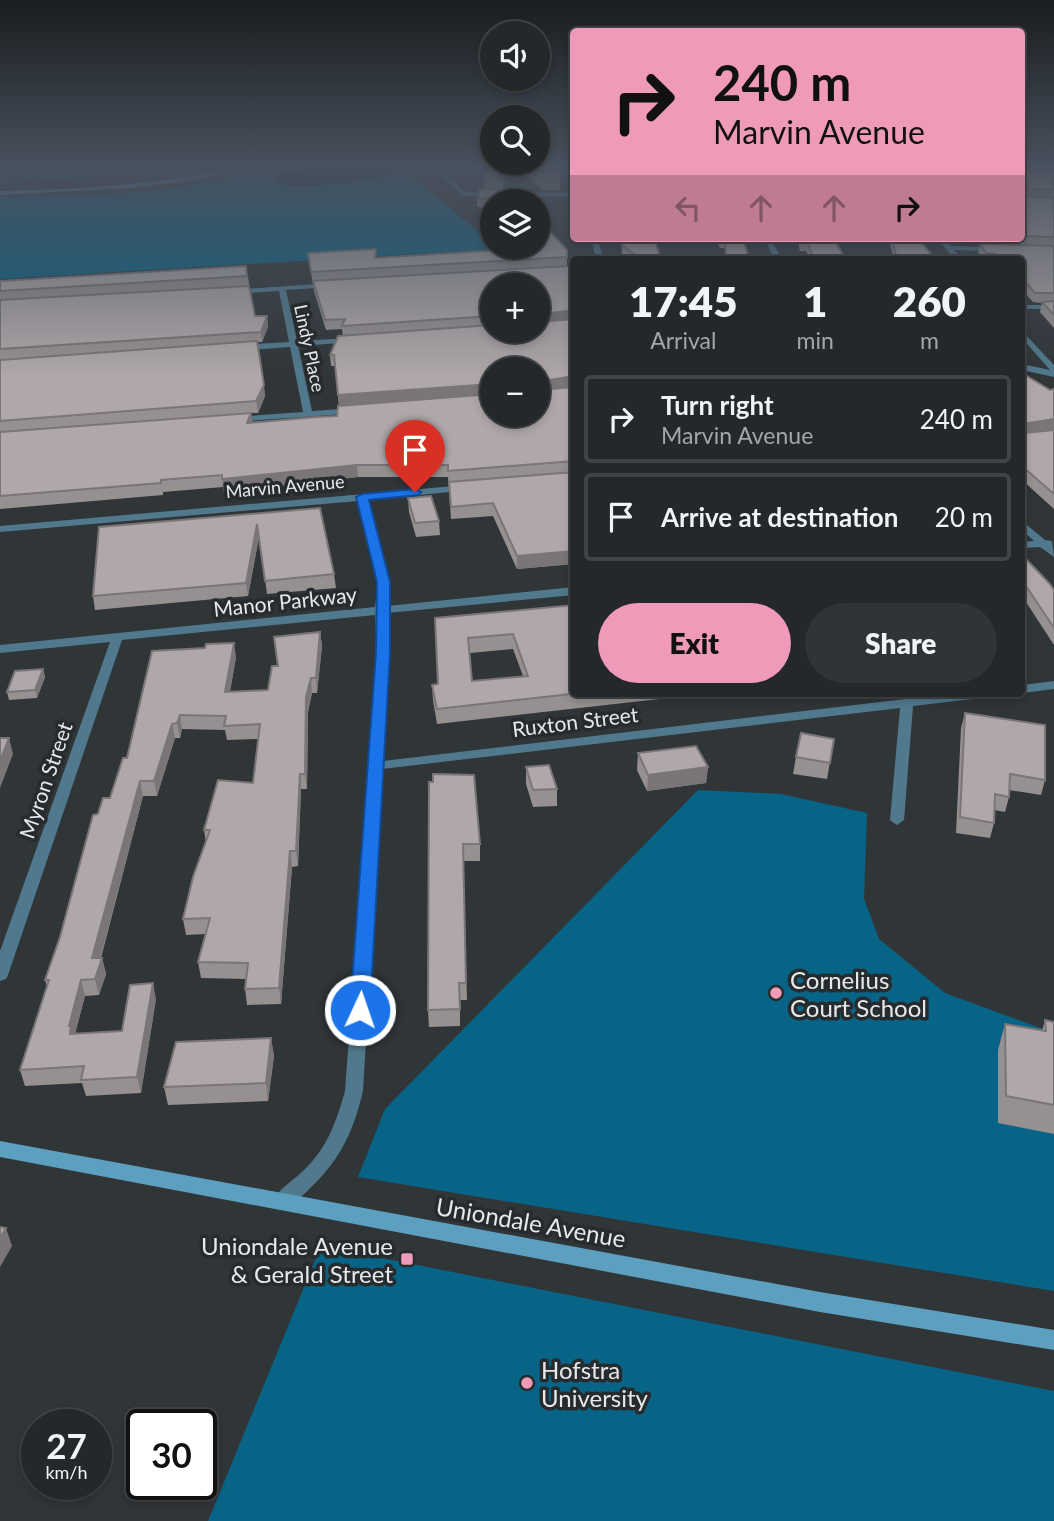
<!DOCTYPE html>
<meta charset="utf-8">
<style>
:root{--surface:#24282a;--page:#303436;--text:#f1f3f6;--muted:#a3a6a8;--line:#414447;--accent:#ef9ab8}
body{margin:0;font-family:Lato,sans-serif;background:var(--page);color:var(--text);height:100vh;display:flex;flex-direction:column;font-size:26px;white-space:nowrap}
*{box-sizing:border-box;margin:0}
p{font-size:23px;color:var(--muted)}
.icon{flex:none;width:38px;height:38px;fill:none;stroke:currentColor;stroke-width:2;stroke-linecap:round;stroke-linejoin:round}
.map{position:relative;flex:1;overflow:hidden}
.side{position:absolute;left:570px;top:256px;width:455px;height:441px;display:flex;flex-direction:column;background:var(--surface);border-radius:7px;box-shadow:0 4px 10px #0003,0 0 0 2px var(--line)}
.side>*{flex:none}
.banner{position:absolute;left:570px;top:28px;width:455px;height:214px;border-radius:7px;box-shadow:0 4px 10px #0003,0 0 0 2px var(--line);background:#ef9ab8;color:#111;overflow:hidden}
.tools{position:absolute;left:480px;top:21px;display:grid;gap:14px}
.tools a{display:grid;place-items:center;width:70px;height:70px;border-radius:50%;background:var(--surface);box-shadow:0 4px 10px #0003,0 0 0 2px var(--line);font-size:35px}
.speed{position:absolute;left:21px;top:1409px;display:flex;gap:14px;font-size:35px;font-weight:700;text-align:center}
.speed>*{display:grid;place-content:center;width:91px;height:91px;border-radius:50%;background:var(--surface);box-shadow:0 4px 10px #0003,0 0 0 2px var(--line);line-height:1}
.speed small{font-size:18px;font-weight:400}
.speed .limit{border:4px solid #111;border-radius:10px;background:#fff;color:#111}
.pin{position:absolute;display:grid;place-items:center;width:60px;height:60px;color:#fff;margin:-72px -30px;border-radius:50% 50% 50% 0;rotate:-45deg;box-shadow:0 0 7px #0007}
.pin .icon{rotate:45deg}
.me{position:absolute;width:77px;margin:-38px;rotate:3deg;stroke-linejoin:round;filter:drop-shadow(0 0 5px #0008)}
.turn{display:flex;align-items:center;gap:24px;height:147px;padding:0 28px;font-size:32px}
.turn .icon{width:91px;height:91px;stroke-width:2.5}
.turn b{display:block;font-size:49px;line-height:60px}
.lanes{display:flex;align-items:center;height:66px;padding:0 28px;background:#0003;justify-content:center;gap:35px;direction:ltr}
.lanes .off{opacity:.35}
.eta{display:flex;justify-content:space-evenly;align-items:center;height:119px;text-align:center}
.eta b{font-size:42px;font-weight:800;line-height:49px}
.button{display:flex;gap:14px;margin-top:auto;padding:14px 28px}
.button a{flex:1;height:80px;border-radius:42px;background:var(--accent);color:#111;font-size:28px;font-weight:800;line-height:80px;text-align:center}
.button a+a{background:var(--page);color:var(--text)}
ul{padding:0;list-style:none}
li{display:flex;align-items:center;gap:21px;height:88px;margin:0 14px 10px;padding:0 14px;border:4px solid var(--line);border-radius:7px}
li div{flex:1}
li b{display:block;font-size:26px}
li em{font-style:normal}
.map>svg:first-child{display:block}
</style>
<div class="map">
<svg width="1054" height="1521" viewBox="0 0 1054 1521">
<rect width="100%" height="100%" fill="#303538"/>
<path fill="#086486" d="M269,164L395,170L389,164H397L492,243V247L498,249L0,279V197C86,195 188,197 269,164Z
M0,170H97L90,179L0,182Z
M698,790L781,794L867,813L864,899L879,939L945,993L1054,1033V1291L358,1177L385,1109Z
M321,1246L1054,1391V1521H208Z"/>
<path fill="#012534" d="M319,164H389L395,170L385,177C360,180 291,194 272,181L279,175Z"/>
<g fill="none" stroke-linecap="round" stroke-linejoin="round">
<path fill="#51798d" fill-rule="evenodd" d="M430,164H437L465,192L574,193V197L463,196Z
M591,238H597L604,259H596Z
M764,238H770L782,259H774Z
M937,238H944L951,246L996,247L1000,249L996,251L954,250L962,259H954Z
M333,283V287H330L286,290L297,341L355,338L359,340L355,342L298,346L312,411L355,408L360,411L358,413L232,422L230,420L235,417L303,412L290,347L239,351L235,348L239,345L289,342L279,291L232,294H229V290Z
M1022,305H1054V309H1022Z
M1022,331L1054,365V377L1022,370V364L1050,370L1022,338Z
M466,485L470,486V490L368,500L390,582L387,606L574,587V595L387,613L389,652L383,761L956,693H996L989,697L913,706L904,820L897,825L890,820L900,708L382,769L363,1091C352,1137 338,1163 303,1195C294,1204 288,1212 275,1208L272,1202C278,1189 294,1180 304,1170C328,1147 336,1122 345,1091L377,652L375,615L122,640L8,975L6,979L0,981V951L110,642L0,653V645L375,607L378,582L358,501L0,532V526Z
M1022,521L1045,540L1052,541L1054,557L1040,547L1022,548V542L1034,541L1022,530Z
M1054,681V689L1022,693V685Z"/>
<path fill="#5d9fbf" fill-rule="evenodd" d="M250,164H262L195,180L131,188L0,195V191C84,189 168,184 250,164Z
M0,1141L820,1292L1054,1330V1350L820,1312L0,1157Z"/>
</g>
<path fill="#969091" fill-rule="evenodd" d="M457,164H480L479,166L457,165Z
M511,164H559L560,190H543Z
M1022,164H1054V328L1040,312L1042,303L1033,302L1022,290V259H982L978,253L980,244H984H972L968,238H1022Z
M484,180H503V189L521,199V201H492V208L477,207V198L484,189Z
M621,238H654L661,259H628L622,254Z
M715,238H743L749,259H725V248H720Z
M797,238H834L845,259H809L806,251H800Z
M888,238H918L935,259H894Z
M567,250V266L574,264V564L517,569L493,516L451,519L448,477H358L224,492L223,487L163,492V495L0,509V281L246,266L255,316H267L268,327L262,342H257L265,396L258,413H251L252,422L337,416L339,406L335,366H331L330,355L343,336L342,329L326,330L314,291L308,253L376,258ZM492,285L537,331H492ZM492,369L537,415H492Z
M1022,373L1050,390L1054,389V509L1022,480Z
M408,498L439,521L440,535L416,537L409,512Z
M320,508L334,574L336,588L267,594L259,537L248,596L95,610L93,596Z
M1022,555L1054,590V645L1022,596Z
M574,605V693H695V695L437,724L433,700L432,685L438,684L435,618ZM513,649L523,676L472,681L470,653Z
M320,632L322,646L317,693H312L308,712L307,789H301L298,866L292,867L281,1004L247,1005L245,989L246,979L201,978L198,962L206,934L186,935L183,919L206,842L204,830L253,783L258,739L227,740L225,730L182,729L180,738H175L157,796H143L101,958H102L106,974L99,995L85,996L75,1034L122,1031L156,999L141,1093L86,1096L82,1083L25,1086L20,1070L47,987L45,980L60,937L98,814L110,798L127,758L236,657L230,692L268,690L277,666Z
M43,669L45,677L37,698L9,700L7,692Z
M965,713L1045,780L1041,795L1009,790V797L1005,812L994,810V823L990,838L956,833L961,728Z
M834,739L827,779L793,774L796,757Z
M638,753L708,767L706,783L647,791L637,770Z
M526,767L557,789V806L533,807L526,784Z
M429,782L480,844V861H463L467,1000H460V1026L429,1027L428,1010Z
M1045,1020L1054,1022V1134L998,1123V1050L1005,1024L1042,1031Z
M271,1038L274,1056L268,1101L168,1105L164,1087Z"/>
<path fill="#7a7576" d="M574,310V320L537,326V315Z
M267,316L268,327L262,342L261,332Z
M574,376V387L537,393V382Z
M492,383V394L339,406L338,395Z
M264,385L265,396L258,413L256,401Z
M251,413L253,424L247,423Z
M1054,419V430L1022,436V424Z
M357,465L358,477L224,492L222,479Z
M257,524L259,537L248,596L246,583Z
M574,551V564L517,569V556Z
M320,632L322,646L317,693L316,678Z
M234,643L236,657L227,707L225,692Z
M43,669L45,677L37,698L35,690Z
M311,678L312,693L308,712L307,789L305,774L306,697Z
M180,715L182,729L180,738L177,723Z
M172,724L175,738L157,796L154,781Z
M9,738L13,754L0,788V761Z
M708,767L706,783L647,791L648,775Z
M300,774L301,789L298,866L296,851Z
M140,781L143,796L96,974L92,958Z
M290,851L292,867L281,1004L279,988Z
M102,958L106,974L99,995L95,979Z
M81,980L85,996L74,1037L70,1034L69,1026Z
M153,983L156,999L141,1093L137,1077Z
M271,1038L274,1056L268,1101L266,1083Z
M6,1228L12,1246L0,1267V1236Z"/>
<path fill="#afa7a9" stroke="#7a7576" stroke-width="2" fill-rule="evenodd" d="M521,164H559L560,182L543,181Z
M1022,164H1054V190L1024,189L1022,193Z
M490,166L503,180H484Z
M480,189H512L521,199L477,198Z
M1022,196L1054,198V237L1022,236Z
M539,219L567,250V257L311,272L308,253L376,249L375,258L531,248V247H537V226Z
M622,238H654L661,259H640L622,245Z
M720,238H743L749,259H726L725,238Z
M800,238H834L845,259H814L807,242H801Z
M892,238H918L935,259H897Z
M980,244L1054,246V293H1035L1022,278V259H998L995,254L986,253Z
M574,264V310L537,315V285H492V316L342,326L345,319L325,320L313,281L569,266Z
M246,266L247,276L0,291V281Z
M249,286L255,316H267L261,332L0,349V300Z
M1054,301V315L1042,302Z
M574,319V376L537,382V369H492V384L338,395L334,355H330L338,336L492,325V331H537V322Z
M257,341L264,385L256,401L0,421V360Z
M1022,373L1050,390L1054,389V419L1022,424Z
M574,387V461L448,471V465H357L222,479V475L161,480V483L0,496V432L251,413L247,423L317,417L337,416L338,406L492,394V415H537V390Z
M1022,425L1025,433L1054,430V494L1022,466Z
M574,472V551L517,556L493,503L451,507L449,482Z
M431,496L439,521L415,523L408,498Z
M320,508L334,574L265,581L257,524L246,583L93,596L99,527Z
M1022,555L1049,583L1054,590V628L1022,580Z
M574,605V693H580L437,709L432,685L438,684L435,618ZM513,634L528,676L472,681L468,638Z
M320,632L316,678H311L306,697L305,774H300L296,851H290L279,988L245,989L248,963L198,962L210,918L183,919L193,877L210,830H204L218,780L253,783L260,724L224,726L226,716L180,715L177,723L172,724L154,781H140L92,958H102L95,979L81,980L69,1026H71L70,1034L122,1031L130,985L153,983L137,1077L81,1080L84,1066L20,1070L49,980H45L60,937L93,815L98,814L103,798H110L123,758H127L152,651L205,648L206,644L234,643L225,692L268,690L272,666H278L274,637Z
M43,669L35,690L7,692L15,671Z
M965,713L1045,725V780L1010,774L1009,797L995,794L994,823L960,817Z
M801,733L834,739L830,763L796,757Z
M0,738H9L0,761Z
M696,746L708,767L648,775L638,753Z
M549,765L557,789L533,790L526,767Z
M433,774L474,775L480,844H463L466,983H459L460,1009L428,1010L429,782H433Z
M1045,1020L1054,1022V1105L1006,1096L1005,1024L1046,1031Z
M271,1038L266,1083L164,1087L176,1042Z
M0,1227L6,1228L0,1238Z"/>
<linearGradient id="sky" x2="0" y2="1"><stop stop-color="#1a1d1f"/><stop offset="0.44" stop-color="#48515e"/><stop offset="1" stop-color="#48515e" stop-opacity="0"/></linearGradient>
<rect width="1054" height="377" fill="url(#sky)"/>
<path fill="#1a73e8" stroke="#114b97" stroke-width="2" d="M415,489L421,492L419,495L369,500L390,582V652L370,1010L360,1017L350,1010L376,652L377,582L356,497L362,494Z"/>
<g fill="#ef9ab8" stroke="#262b2e" stroke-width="2.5">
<circle cx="776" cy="993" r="7"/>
<rect x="400" y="1252" width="14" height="14" rx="3.5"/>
<circle cx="527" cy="1383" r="7"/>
</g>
<g text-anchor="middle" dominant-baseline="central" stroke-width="7" stroke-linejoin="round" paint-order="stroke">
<g font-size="18" fill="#e6e9eb" stroke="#262b2e">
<text transform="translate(310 348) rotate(78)">Lindy Place</text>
<text transform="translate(285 486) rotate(-5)">Marvin Avenue</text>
</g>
<g font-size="21" fill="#e6e9eb" stroke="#262b2e">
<text transform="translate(285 601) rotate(-6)">Manor Parkway</text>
<text transform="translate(575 721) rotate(-7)">Ruxton Street</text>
<text transform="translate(45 780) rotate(-71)">Myron Street</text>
</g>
<g font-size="24" fill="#e6e9eb" stroke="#262b2e" text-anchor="start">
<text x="790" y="979">Cornelius<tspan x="790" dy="28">Court School</tspan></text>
<text x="393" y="1245" text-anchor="end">Uniondale Avenue<tspan x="393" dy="28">&amp; Gerald Street</tspan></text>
<text x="541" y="1369">Hofstra<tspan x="541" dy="28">University</tspan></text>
</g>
<g font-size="24" fill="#e6e9eb" stroke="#262b2e">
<text transform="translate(531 1222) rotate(10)">Uniondale Avenue</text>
</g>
</g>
</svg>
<div class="tools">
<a><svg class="icon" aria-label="sound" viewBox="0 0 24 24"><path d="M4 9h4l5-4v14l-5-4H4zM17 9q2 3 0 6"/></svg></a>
<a><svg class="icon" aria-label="search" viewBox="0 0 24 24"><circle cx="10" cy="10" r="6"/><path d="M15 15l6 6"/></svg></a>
<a><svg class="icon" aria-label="layers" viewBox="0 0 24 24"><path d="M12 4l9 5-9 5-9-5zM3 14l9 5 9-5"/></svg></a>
<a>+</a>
<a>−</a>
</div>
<div class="speed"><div>27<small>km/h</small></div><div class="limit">30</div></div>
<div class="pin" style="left:415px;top:492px;background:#d93025"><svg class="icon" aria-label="arrive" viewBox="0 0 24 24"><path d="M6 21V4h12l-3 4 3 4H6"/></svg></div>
<svg class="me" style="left:360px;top:1010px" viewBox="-20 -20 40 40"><circle r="17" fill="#1a73e8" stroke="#fff" stroke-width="3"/><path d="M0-11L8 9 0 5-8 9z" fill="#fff"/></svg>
<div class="banner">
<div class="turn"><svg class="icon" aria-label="right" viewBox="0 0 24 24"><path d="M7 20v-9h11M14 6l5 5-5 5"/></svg><div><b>240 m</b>Marvin Avenue</div></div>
<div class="lanes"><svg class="icon off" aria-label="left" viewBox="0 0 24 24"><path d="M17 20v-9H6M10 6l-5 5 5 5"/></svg><svg class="icon off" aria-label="ahead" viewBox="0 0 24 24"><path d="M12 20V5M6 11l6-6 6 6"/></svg><svg class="icon off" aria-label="ahead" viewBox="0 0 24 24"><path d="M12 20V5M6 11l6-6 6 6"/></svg><svg class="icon" aria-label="right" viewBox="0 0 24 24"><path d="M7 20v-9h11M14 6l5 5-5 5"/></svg></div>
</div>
<section class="side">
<div class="eta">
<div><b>17:45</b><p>Arrival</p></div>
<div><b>1</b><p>min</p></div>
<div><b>260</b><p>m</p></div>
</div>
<ul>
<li><svg class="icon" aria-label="right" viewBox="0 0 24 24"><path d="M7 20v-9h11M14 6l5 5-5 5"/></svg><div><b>Turn right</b><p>Marvin Avenue</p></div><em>240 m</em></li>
<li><svg class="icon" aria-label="arrive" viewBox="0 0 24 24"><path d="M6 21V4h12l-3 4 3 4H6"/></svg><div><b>Arrive at destination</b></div><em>20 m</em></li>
</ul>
<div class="button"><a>Exit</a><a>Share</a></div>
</section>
</div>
